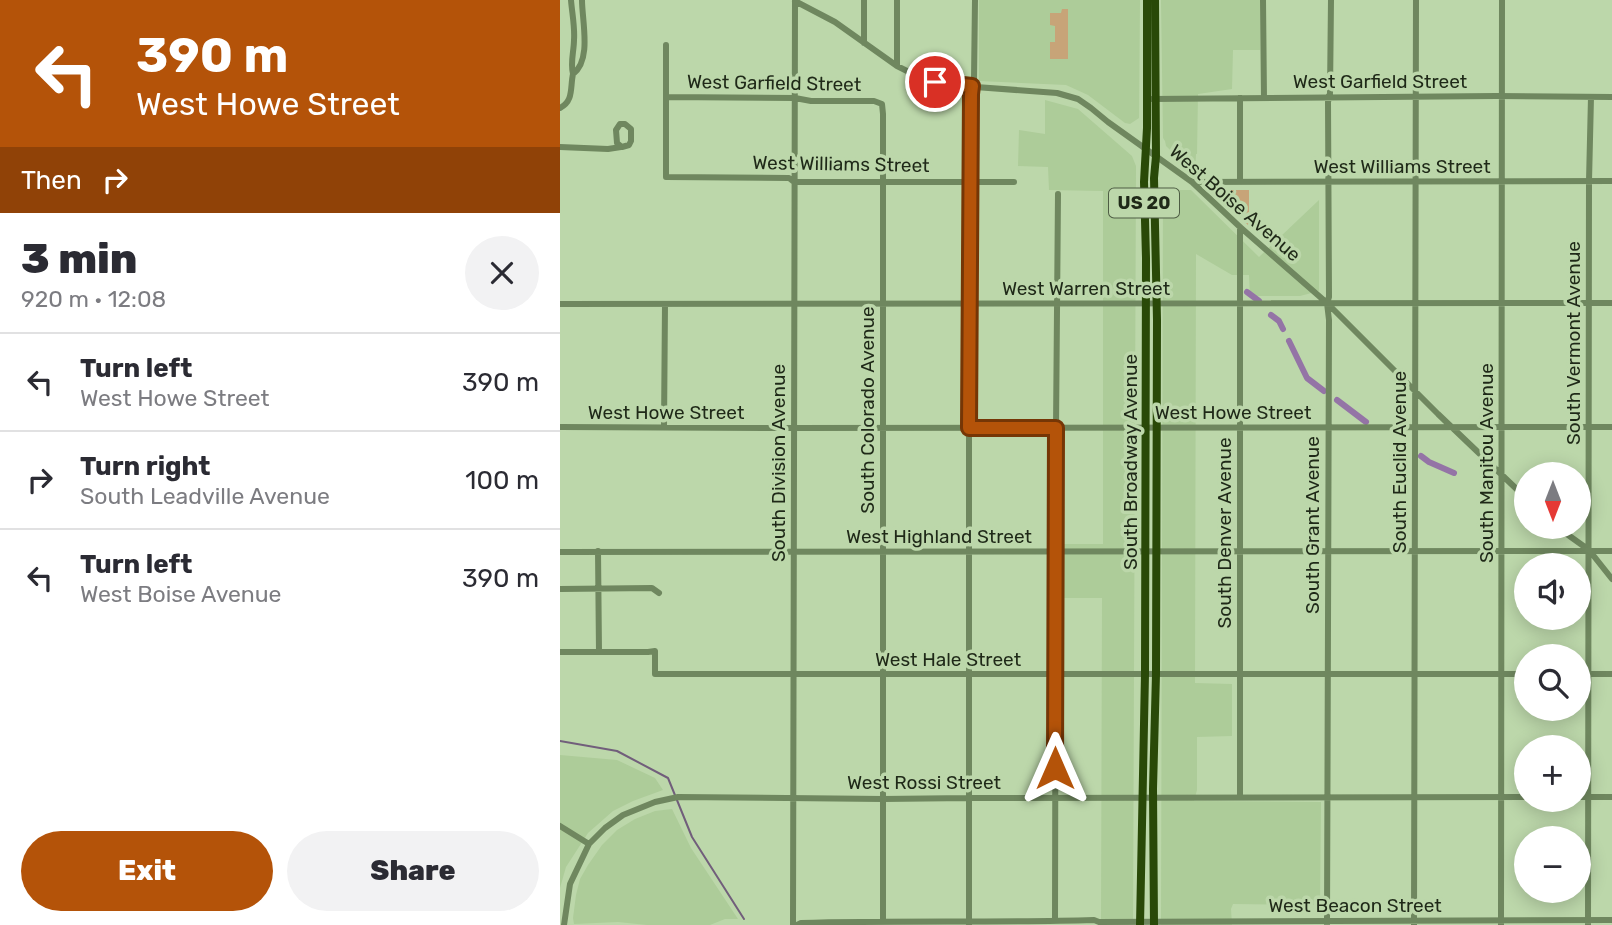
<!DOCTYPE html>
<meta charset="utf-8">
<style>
:root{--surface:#fff;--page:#f2f2f3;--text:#2b2b33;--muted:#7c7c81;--line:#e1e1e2;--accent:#b45309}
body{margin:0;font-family:Rubik,sans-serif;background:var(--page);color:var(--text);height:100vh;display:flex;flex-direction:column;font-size:26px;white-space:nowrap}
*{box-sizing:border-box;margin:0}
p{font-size:23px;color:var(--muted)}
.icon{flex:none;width:38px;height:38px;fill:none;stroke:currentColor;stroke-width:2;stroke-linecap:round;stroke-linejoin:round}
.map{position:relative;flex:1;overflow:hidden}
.drawer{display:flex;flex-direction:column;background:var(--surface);width:560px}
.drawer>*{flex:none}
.guide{background:#b45309;color:#fff;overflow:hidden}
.needle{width:46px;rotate:180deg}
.fabs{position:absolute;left:954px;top:462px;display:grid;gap:14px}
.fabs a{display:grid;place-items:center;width:77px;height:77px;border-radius:50%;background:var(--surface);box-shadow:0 4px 18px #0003;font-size:35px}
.pin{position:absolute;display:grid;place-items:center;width:60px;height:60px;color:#fff;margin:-30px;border:4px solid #fff;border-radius:50%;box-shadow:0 2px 7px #0007}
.me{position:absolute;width:77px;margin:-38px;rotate:0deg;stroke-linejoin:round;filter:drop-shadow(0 0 5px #0008)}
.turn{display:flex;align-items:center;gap:24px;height:147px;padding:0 21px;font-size:32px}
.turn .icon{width:91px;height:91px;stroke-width:2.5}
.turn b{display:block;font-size:49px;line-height:60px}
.then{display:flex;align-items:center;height:66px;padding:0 21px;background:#0003;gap:14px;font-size:26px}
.round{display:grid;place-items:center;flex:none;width:74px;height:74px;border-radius:37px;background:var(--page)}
.overview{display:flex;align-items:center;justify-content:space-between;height:119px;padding:0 21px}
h1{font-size:42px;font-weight:800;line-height:52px}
.button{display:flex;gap:14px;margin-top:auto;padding:14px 21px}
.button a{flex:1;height:80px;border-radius:42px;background:var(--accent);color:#fff;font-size:28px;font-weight:800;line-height:80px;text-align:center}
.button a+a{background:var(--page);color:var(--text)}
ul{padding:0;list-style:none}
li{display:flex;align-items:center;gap:21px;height:98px;padding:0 21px;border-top:2px solid var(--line)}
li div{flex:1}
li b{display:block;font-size:26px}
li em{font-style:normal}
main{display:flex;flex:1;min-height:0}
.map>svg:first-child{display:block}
</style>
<main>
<section class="drawer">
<div class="guide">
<div class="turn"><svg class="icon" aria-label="left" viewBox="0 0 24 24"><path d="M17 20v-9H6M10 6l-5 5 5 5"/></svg><div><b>390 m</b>West Howe Street</div></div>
<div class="then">Then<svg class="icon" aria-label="right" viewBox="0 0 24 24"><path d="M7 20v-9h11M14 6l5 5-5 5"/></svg></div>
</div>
<div class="overview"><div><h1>3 min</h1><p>920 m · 12:08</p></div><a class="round"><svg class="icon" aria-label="close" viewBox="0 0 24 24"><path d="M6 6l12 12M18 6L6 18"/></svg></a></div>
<ul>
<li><svg class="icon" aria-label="left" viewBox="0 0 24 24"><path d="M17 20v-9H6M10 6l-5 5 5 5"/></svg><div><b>Turn left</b><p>West Howe Street</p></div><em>390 m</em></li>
<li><svg class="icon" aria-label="right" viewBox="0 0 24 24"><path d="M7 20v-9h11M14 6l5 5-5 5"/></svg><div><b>Turn right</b><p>South Leadville Avenue</p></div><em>100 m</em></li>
<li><svg class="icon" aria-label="left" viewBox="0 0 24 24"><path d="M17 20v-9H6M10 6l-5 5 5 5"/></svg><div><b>Turn left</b><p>West Boise Avenue</p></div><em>390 m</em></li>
</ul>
<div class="button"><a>Exit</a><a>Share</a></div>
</section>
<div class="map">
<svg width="1052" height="925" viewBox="0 0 1052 925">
<rect width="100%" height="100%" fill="#bcd7aa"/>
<path fill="#adcc99" d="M419,0H580L579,118L570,124L565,123L528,95L506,85L419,81Z
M601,0H700V50H673L672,89L638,94L637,154H636L635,174L606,146L605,141L603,138Z
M485,100L518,109L572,156L576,166L573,925H541L542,598H492L491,544H543V297L506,296V283H543V191L489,190L488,167L458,166L459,130L485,134Z
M603,190H631L699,257L759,200V291L740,296H690L689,275H672L636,254L635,683L672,684V736L637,737V790L634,801L761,802L760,905L673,904L671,909L672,925H601Z
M0,755L57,760L95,778L103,790L73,801L53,811L28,833L6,867L0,888Z
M112,809L131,848L178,919H165L150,925H87L58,922L14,924L13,918L16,895L20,879L28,865L42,845L57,830L75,819L95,811Z"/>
<path fill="#c7a478" d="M502,9H508V59H490V42H495V26L490,25V13H501Z
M652,190H689V226Z"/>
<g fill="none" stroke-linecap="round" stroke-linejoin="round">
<path stroke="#715e7b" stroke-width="2" d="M0,741L57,751L108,778L132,837L184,919"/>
<path stroke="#9474a6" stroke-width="6" d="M687,292L699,301
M711,315L719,321L723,329
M729,341L747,378L764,391
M777,400L806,422
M861,456L869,462L894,473"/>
<path stroke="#6f875f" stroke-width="6" d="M11,0C12,13 15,27 14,40C14,51 10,63 13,74C32,60 22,21 22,0
M337,0V66
M703,0L704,98
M235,1L275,22L337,66L361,78L375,82L402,86L497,93L518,99L531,108L548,122L632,182L680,227L767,303L878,414L966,498
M304,43V0
M106,45V177L229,178L234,182H454
M106,97L235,98L251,101H314L322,104L323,114V925
M592,99L936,96L1052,97
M0,108C14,101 10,87 13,74
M60,124H65L71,129V141L69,145L62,147L57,143L56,130Z
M0,147L48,149L61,147
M632,182L1052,181
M680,182V98
M0,304L1052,303
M0,427L228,428L1052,427
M104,427L105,304
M997,527L1029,550L1052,579
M38,551L39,652
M0,552L1052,551
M0,589L92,588L99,593
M0,652H88L95,651V674H966
M1018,674H1052
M680,797V227
M1018,797H1052
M0,826L29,844
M495,921L496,428L498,194
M4,925L10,884L29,844L45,828L63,815L95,802L118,797L323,799L408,798L966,797
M233,925L235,1
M237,925L241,923C338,920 436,923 534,920L539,922L1052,920
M409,925V182L410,94L414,79L415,0
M767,925L769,320L767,303L769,297L768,102L770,93L771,0
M854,925L856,0
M941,925L942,0
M1028,925L1029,181L1031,97"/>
<path stroke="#294908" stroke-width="8" d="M580,925L585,674L586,258L584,182L587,128V0
M594,925L593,789L596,674L597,320L594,178L596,156L595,0"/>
</g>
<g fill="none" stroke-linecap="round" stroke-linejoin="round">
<g stroke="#753606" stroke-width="18">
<path id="route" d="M375,82L412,86L411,94L409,428H496L495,768"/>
</g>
<use href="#route" stroke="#b45309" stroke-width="12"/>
</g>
<g text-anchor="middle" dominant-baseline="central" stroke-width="7" stroke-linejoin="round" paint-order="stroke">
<rect fill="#bcd7aa" stroke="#4e5d44" stroke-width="2" x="549" y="188.5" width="70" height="29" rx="5"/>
<g font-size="18" font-weight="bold" fill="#1f2918">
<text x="584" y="203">US 20</text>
</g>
<g font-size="19" fill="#1f2918" stroke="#bcd7aa">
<text x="820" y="81">West Garfield Street</text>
<text transform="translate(214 83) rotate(1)">West Garfield Street</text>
<text transform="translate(281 164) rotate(1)">West Williams Street</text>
<text x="842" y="166">West Williams Street</text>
<text transform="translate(675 203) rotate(41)">West Boise Avenue</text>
<text x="526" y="288">West Warren Street</text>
<text transform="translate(1013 343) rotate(-90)">South Vermont Avenue</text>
<text transform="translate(307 410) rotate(-90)">South Colorado Avenue</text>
<text x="106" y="412">West Howe Street</text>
<text x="673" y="412">West Howe Street</text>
<text transform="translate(570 462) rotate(-90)">South Broadway Avenue</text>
<text transform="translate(839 462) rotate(-90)">South Euclid Avenue</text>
<text transform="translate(218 463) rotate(-90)">South Division Avenue</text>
<text transform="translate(926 463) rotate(-90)">South Manitou Avenue</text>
<text transform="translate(752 525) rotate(-90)">South Grant Avenue</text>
<text transform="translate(664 533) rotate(-90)">South Denver Avenue</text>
<text x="379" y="536">West Highland Street</text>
<text x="388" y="659">West Hale Street</text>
<text x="364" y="782">West Rossi Street</text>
<text x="795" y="905">West Beacon Street</text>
</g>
</g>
</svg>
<div class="fabs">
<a><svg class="needle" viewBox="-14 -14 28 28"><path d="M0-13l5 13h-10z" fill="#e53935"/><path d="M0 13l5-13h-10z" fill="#7c7c81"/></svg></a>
<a><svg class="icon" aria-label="sound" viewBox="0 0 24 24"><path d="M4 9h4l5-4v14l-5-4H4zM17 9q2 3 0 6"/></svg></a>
<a><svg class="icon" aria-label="search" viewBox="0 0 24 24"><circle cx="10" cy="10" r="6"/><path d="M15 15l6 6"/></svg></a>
<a>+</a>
<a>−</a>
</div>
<div class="pin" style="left:375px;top:82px;background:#d93025"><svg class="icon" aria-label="arrive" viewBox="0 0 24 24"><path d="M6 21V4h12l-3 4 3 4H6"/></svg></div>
<svg class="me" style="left:495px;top:768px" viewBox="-20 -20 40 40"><path d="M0-17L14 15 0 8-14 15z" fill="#b45309" stroke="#fff" stroke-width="4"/></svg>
</div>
</main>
